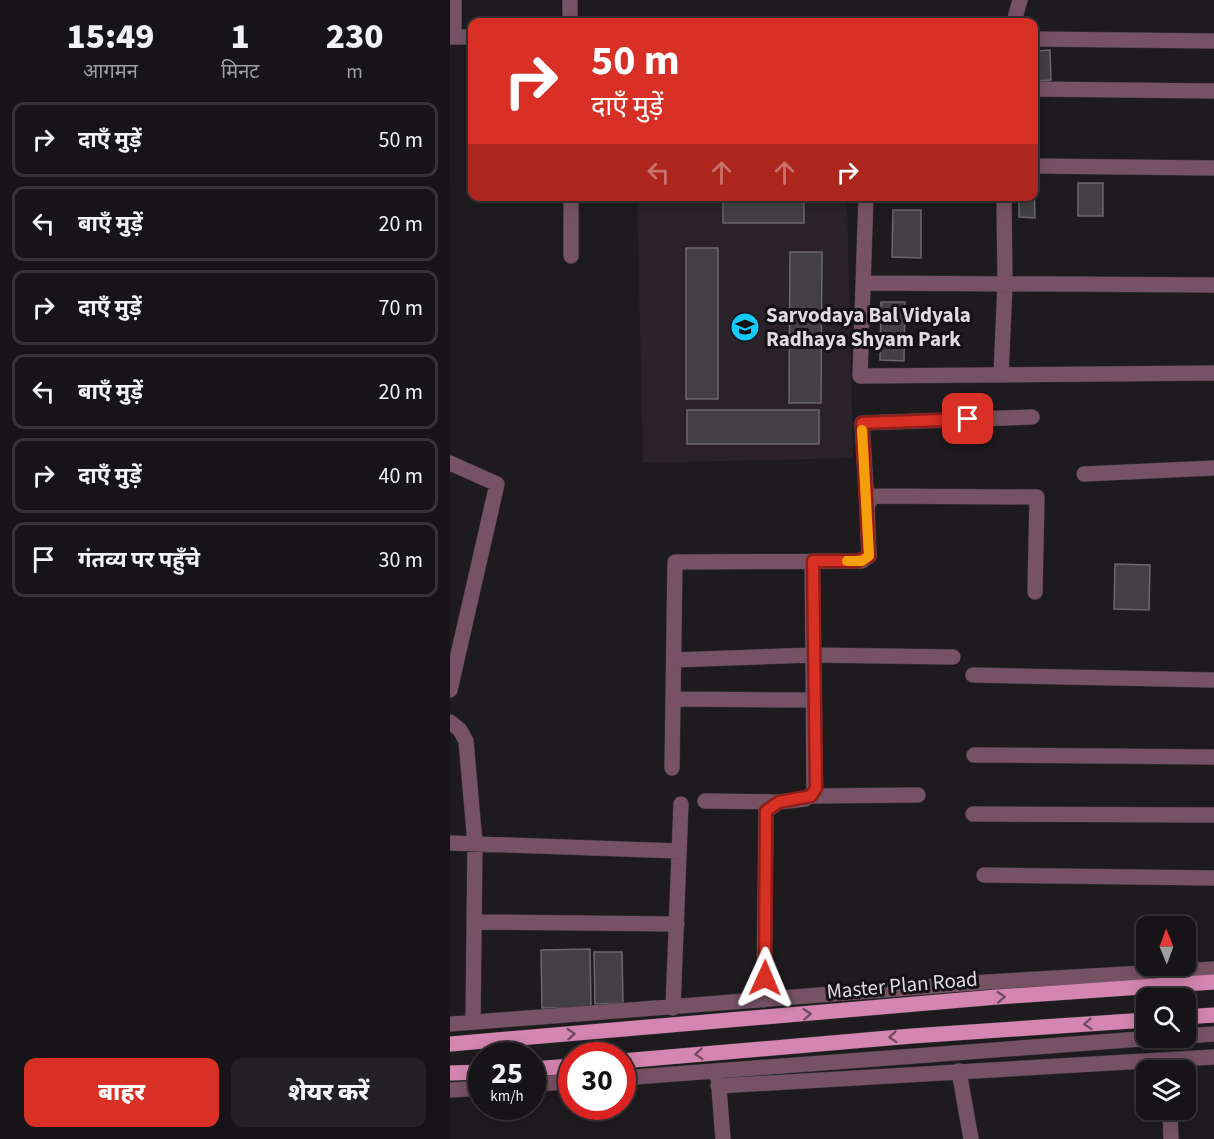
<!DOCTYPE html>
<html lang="hi">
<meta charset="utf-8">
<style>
:root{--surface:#161416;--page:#232123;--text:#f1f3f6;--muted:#9e9ea1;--line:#353335;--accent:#d93025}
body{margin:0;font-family:"Source Sans 3","Noto Sans Devanagari",sans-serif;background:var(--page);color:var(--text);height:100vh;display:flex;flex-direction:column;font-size:22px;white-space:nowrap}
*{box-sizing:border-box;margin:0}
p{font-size:20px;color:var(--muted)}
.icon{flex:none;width:33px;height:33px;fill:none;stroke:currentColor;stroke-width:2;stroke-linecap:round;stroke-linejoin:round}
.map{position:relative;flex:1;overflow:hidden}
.side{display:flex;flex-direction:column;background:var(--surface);width:450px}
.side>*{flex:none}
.hud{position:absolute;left:18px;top:18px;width:570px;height:183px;border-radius:12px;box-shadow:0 3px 15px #0003,0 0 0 2px var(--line);background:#d93025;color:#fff;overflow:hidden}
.needle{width:39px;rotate:359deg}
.tools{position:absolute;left:686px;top:916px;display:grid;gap:12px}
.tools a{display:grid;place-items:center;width:60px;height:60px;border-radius:12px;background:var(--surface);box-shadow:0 3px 15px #0003,0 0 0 2px var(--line);font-size:30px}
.speed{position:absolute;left:18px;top:1042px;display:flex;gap:12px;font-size:30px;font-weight:700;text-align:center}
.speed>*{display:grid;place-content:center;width:78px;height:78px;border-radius:50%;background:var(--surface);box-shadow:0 3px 15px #0003,0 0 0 2px var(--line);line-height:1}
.speed small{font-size:15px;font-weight:400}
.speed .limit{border:9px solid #d22;background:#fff;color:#111}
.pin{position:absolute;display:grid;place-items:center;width:51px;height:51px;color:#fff;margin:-26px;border-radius:12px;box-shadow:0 3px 9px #0006}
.me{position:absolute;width:66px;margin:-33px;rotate:1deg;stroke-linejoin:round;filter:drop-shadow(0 0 4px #0008)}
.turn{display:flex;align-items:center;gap:21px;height:126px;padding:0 24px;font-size:27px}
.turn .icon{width:78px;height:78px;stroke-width:2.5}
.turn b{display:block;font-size:42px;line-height:51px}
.lanes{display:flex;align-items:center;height:57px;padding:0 24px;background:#0003;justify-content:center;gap:30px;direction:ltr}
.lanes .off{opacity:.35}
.eta{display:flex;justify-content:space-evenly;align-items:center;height:102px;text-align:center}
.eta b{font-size:36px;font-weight:800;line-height:42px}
.action{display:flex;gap:12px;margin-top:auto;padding:12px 24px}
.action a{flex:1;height:69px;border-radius:12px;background:var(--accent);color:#fff;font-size:24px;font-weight:800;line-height:69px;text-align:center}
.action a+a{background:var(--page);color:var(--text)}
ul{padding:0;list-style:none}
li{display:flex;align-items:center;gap:18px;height:75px;margin:0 12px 9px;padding:0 12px;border:3px solid var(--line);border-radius:12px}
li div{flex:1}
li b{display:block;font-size:22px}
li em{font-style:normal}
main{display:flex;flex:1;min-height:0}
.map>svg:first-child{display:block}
</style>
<main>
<section class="side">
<div class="eta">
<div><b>15:49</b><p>आगमन</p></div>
<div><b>1</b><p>मिनट</p></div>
<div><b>230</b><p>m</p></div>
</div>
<ul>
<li><svg class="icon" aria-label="right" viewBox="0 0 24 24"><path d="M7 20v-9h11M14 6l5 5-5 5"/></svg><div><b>दाएँ मुड़ें</b></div><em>50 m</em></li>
<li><svg class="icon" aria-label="left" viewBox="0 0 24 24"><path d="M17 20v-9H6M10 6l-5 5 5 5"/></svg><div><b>बाएँ मुड़ें</b></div><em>20 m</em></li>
<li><svg class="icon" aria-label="right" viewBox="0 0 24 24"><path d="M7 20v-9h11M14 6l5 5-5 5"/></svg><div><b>दाएँ मुड़ें</b></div><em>70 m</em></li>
<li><svg class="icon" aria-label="left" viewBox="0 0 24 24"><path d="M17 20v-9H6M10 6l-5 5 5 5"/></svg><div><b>बाएँ मुड़ें</b></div><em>20 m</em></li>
<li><svg class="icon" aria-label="right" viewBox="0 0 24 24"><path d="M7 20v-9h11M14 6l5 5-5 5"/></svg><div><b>दाएँ मुड़ें</b></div><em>40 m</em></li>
<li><svg class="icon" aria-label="arrive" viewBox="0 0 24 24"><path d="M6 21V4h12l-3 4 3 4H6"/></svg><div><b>गंतव्य पर पहुँचे</b></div><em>30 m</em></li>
</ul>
<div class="action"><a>बाहर</a><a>शेयर करें</a></div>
</section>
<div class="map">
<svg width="764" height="1139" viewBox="0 0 764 1139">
<rect width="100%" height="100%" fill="#1e1b1e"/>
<path fill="#292229" d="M187,197H397L403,458L193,463Z"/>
<path fill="#424045" stroke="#69676c" stroke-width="1.5" d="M600,50L601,80L584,81V51Z
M584,183L585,218L569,217V196H584Z
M628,183H653V216H628Z
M273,196H354V223H273Z
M443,210H471V258L442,257Z
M236,248H268V399H236Z
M340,252H372L371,403H339Z
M431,302H455L454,361L430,360Z
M237,410H369V444H237Z
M665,564L700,565L699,610L664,609Z
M140,949L141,1008H92L91,950Z
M144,952H172L173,1003L145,1004Z"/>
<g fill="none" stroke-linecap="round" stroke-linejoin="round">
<g stroke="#393639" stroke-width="16">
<path id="minor" d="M120,0V22
M564,22L570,0
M0,37H22
M4,37V0
M584,39L764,41
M584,89L764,91
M584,166L764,168
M121,196V256
M416,196L410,376L764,373
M413,283L764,285
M551,375L555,284L554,196
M0,463L47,484L0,690
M634,474L764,468
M417,506L412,423L582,417
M362,561L363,655L503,657
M224,660L363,655L364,793L355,799L329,802L316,811L314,1000
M523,675L764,680
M223,699L364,700
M0,722L10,730L16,741L25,843L23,1022
M524,755L764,757
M222,768L225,562L412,561L419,556L417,506L423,496L587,497L585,592
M361,796L468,795
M255,801L329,802
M523,814L764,815
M0,843L229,851
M534,875L764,878
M24,922L227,924
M223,1008L231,804
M0,1024L537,982L764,969
M735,1036L764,1034
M509,1071L521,1139
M268,1076L273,1139
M172,1078L704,1038
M82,1084L122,1082
M268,1086L764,1057
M0,1090L32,1088
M720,1110L721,1139"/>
</g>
<g stroke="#393639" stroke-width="16">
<path id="major" d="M735,1017L764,1015
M0,1044L547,997L764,982
M172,1061L462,1036L696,1020
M82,1069L122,1066
M0,1073L32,1072"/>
</g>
<use href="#minor" stroke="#775265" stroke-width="15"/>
<use href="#major" stroke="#d486b0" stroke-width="15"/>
</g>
<defs><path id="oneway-chevron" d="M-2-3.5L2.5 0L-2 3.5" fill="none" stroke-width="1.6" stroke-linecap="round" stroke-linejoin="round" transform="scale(1.5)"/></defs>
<g stroke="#744c62">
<use href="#oneway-chevron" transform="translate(551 997) rotate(-4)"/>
<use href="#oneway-chevron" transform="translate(357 1014) rotate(-5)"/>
<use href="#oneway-chevron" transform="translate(638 1024) rotate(176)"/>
<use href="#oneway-chevron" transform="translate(121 1034) rotate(-5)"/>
<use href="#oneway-chevron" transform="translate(443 1037) rotate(175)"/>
<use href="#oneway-chevron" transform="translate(249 1054) rotate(175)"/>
</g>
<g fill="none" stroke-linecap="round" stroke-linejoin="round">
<g stroke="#8d1f18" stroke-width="15">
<path id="route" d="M315,978L316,811L329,802L361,796L366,788L363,561H407L419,556L412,423L518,419"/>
</g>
<use href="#route" stroke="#d93025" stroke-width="10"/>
<path stroke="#f59e0b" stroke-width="10" d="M397,561H412L419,556L412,430"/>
</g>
<defs>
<g id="school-disc" transform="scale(1.5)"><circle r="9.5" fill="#12cafb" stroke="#151215"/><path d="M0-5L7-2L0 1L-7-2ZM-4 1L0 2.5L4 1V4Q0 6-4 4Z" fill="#111"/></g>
</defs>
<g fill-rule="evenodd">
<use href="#school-disc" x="295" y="327"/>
</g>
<g text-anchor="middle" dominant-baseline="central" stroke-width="6" stroke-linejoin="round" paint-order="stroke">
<g font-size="21" font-weight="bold" fill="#dfdcdf" stroke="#151215" text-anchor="start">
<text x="316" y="315">Sarvodaya Bal Vidyala<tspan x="316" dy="24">Radhaya Shyam Park</tspan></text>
</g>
<g font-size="21" fill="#dfdcdf" stroke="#151215">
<text transform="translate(452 985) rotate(-5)">Master Plan Road</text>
</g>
</g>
</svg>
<div class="tools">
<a><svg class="needle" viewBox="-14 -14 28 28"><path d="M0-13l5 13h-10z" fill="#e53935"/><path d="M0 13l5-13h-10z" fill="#9e9ea1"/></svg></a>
<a><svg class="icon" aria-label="search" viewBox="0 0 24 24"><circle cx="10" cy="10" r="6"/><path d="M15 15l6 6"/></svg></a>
<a><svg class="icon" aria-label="layers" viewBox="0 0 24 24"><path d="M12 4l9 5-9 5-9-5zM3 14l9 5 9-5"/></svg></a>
</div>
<div class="speed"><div>25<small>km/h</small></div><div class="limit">30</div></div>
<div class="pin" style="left:518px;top:419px;background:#d93025"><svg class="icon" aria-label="arrive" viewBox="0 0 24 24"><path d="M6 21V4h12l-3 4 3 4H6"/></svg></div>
<svg class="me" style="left:315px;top:978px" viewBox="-20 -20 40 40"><path d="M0-17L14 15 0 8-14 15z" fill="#d93025" stroke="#fff" stroke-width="4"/></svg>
<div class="hud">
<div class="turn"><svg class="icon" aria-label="right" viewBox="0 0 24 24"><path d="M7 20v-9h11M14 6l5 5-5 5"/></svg><div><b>50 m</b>दाएँ मुड़ें</div></div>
<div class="lanes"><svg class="icon off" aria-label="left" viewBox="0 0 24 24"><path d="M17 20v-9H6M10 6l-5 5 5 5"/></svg><svg class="icon off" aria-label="ahead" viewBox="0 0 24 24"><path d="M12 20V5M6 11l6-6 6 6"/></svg><svg class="icon off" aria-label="ahead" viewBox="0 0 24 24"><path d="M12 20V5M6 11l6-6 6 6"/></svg><svg class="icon" aria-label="right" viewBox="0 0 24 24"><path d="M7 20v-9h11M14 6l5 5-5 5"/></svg></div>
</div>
</div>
</main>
